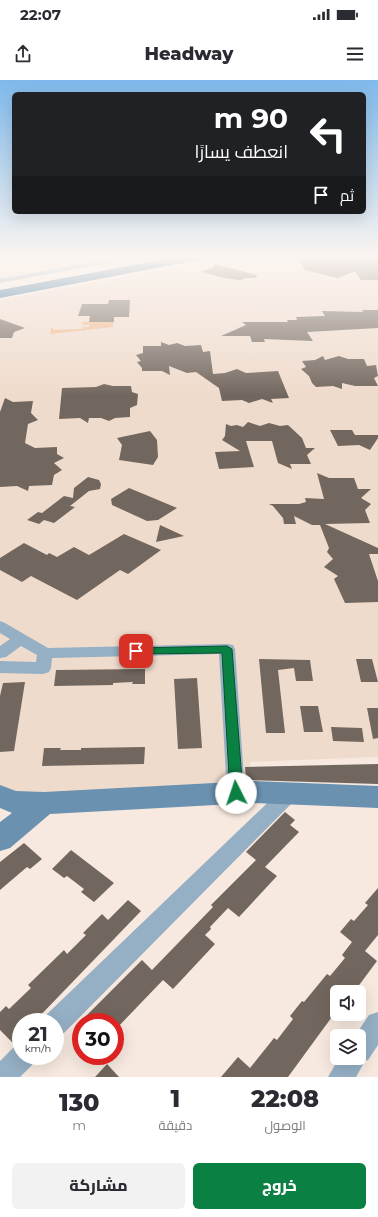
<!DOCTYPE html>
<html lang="ar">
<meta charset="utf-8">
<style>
:root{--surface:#fff;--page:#f2f2f3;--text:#2b2b33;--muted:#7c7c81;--accent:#0b8043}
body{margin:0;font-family:Montserrat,Cairo,sans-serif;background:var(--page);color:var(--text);direction:rtl;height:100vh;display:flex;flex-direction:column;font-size:15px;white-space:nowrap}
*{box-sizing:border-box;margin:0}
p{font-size:13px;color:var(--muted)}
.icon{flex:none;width:22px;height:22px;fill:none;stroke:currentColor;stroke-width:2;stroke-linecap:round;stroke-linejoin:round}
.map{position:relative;height:997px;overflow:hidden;direction:ltr}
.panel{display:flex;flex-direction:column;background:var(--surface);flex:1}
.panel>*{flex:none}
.top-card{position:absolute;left:12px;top:12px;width:354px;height:122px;border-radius:6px;box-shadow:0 4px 16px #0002;direction:rtl;background:#202124;color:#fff;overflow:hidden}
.controls{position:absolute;left:330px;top:905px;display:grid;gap:8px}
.controls a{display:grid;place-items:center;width:36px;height:36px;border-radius:6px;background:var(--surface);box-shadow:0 4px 16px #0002;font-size:20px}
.speed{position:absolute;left:12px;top:933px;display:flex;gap:8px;font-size:20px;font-weight:700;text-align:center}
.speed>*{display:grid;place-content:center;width:52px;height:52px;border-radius:50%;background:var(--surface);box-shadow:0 4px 16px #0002;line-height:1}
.speed small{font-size:10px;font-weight:400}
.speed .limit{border:6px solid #d22;background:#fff;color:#111}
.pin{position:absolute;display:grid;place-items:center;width:34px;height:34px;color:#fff;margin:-17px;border-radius:8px;box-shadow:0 2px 6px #0006}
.me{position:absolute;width:44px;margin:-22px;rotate:356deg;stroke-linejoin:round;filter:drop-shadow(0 0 3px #0008)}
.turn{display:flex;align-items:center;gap:14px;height:84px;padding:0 12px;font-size:18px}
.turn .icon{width:52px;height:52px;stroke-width:2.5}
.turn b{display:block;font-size:28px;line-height:34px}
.then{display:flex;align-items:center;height:38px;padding:0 12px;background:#0003;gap:8px;font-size:15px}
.eta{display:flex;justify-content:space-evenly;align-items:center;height:68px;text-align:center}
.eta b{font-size:24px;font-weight:800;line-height:28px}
.button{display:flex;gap:8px;margin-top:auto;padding:8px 12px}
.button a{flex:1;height:46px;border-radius:6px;background:var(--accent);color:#fff;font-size:16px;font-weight:800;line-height:46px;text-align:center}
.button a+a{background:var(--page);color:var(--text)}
.status{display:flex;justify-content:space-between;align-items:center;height:28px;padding:0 20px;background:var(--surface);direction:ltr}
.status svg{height:11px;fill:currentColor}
header{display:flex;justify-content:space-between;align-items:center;height:52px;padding:0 12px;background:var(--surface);font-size:18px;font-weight:800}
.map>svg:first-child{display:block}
</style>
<div class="status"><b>22:07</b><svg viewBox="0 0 49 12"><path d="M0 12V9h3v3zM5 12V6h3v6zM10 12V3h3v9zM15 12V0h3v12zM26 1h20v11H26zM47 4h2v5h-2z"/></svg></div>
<header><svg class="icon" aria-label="menu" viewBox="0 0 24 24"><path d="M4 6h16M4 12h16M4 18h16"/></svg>Headway<svg class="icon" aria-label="share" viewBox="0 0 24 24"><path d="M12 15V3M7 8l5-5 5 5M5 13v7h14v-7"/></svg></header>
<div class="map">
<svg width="378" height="997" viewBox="0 0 378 997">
<rect width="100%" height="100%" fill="#f7e9df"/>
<path fill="#efdbcc" d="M0,176H128L0,199Z
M237,176H378V677L250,682L252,712L0,716V220Z"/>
<path fill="#f0b78a" d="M83,242H113V247L50,254L51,248H53V250L82,249L83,247H89L90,245H83Z"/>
<path fill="#72675e" d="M298,176H378V200H361L355,191L338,198L305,190Z
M215,184L257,195L256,198H246L240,200L225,198L201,192L214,187Z
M109,220H130L129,237H114V242H89L90,236H78L82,224H108Z
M362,230H378V248L307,252L313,261L264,259L265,262H252L250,256H221L246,245L242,242H288L287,240H297L296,237L325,236L322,231L363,232Z
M0,239L25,248L14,252L12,258H0Z
M161,262L169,265L177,263L185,266L201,265L203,272L210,271L213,294L225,293L237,289L246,293L278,291L289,318L271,319L273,323L262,319L249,323L242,320L222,321L219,308L196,292L187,293L169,286L170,295L162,291H142V288L137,282L141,281L136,275L143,273V266H161Z
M323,276L325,280L339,276L348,279H364L367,286L376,285L378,296L374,298L378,306H355L342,303V309L333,306L316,307L312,303L309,296L301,289L306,287L302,281L315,280Z
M104,304L113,306H131L132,312L138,314L137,325L130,328V337L115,338L109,341L101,338H89L88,343L80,338L59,339L62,308L96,307Z
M5,318L13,322L33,321L31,333L38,340L28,344L25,363L35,368L57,367V374L64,378L54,383L62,390L54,395L52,405L29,406L28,411L17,406L0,407V332Z
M248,342L260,346L269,343L280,346L288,345L302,358L306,368H315L307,375L311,384H290L292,389L278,383L272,361H246L254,387L219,389L215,372L240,371L222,360L225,356L226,344L231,346L237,345L243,347Z
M330,350H352L355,355H378V358L370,370L359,365L338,366Z
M150,351L157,360L158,377L153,385L119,380L122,365L117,358Z
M317,393L329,398H354L358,409H371L361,418L371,424L365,430L370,443L325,444L378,468V474H369L378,501V522L345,523L334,499L338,496L324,487L333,479L327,472L329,468L320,445H312L294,436L296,444H284L283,438L273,426L269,424H299L306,422L305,418L324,419Z
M88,397L99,400L101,404L100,409L89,411L70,426L75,427L54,443L44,440L39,444L27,440L38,432L42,433L64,416L73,418L74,408Z
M129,408L146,415L177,428L158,440L147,441L112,425L111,419Z
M160,445L184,456L156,462Z
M124,454L161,470L128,494L120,490L77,520L31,496L22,502L0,490V478L24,463L47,475L49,473L57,477L74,467L89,475Z
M259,579L310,580L313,601H296L294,588L278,590L285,653H266Z
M356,579H372L378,602H361Z
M145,589V604H132L133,602L113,603V605L54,606L56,590Z
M197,598L202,668L178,669L174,599Z
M25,602L14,671L0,672V616L3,603Z
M300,626H318L323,652H304Z
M367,628H378V658L373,659Z
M331,647L362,648L364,662L333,661Z
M145,667L144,684L42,686L44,668H61L60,670H81V668Z
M378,684V704L246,700L245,687Z
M285,732L295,740L290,745L299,752L265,787L277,796L239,837L228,828L210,847L211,849L205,855L215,864L173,909L163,900L115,950V942H90L85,937L142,880L152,890L213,827L211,825L256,780L246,772Z
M24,763L42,779L30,789L27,787L0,810V782Z
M71,770L114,803L94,822L81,812L84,809L67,796L64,798L52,789Z
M378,808V855L365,871L377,881L354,912H337V930L288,997H221L238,977L250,988L274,958L277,960L293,939L290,936L302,921L304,922L327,894L330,896L345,878L342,875L352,862L340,852L351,839L354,841L368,825L365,823Z
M128,820L141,831L34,942H21V955L13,963L0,950V932L6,926L9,929L31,908L28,905L64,870L67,874L86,855L83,853L102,834L108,840Z
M107,984L119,997H95Z"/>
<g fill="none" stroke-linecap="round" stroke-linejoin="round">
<path fill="#95afc4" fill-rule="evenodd" d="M129,176H146L0,203V199Z
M0,541L5,543L48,568L227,564L233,565L235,569L245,713L243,718L236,721L229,718L227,713L219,574L52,578L51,588L49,592L43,594L0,593V581L36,582L37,575L21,566L6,577L0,578V566L10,559L0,553Z
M290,705L297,708L299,713L297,718L64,953L55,956V942H44L46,935L283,708Z
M378,932V965L368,980L365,981L356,997H328L339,978H359V956H355L369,935Z
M21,964V976H35L32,985L20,997H0V981L14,967Z"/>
<path fill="#6a91b0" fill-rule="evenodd" d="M252,701L378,706V728L252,723L50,734L10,768L0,771V742L12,733L0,728V705L16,711L44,712Z"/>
<path fill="#2a6793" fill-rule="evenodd" d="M183,176H208L203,179L0,218V210Z"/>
</g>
<linearGradient id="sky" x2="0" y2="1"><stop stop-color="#7fb9eb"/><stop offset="0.56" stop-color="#fbf5f1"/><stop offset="1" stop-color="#fbf5f1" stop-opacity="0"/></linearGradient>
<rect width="378" height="316" fill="url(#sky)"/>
<path fill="#0b8043" stroke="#07532c" d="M227,566L232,569L243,713L241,717L236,718L232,717L230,713L222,573L136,574L131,571L136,568Z"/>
</svg>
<div class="controls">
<a><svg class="icon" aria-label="sound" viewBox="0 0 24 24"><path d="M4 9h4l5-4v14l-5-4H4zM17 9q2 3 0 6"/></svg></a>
<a><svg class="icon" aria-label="layers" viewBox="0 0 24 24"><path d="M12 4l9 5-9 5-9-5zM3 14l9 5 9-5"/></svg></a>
</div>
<div class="speed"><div>21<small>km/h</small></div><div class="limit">30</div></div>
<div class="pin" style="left:136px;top:571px;background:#d93025"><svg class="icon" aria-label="arrive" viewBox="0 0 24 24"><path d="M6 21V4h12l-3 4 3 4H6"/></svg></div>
<svg class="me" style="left:236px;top:713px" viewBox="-20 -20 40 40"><circle r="19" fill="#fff"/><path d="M0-13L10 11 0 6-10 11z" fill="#0b8043"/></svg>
<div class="top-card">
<div class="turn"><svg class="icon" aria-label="left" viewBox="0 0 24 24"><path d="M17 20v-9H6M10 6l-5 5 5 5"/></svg><div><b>90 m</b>انعطف يسارًا</div></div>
<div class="then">ثم<svg class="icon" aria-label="arrive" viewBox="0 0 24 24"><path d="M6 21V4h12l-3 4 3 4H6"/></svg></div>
</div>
</div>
<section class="panel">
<div class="eta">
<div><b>22:08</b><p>الوصول</p></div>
<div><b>1</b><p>دقيقة</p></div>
<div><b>130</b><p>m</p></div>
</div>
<div class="button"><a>خروج</a><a>مشاركة</a></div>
</section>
